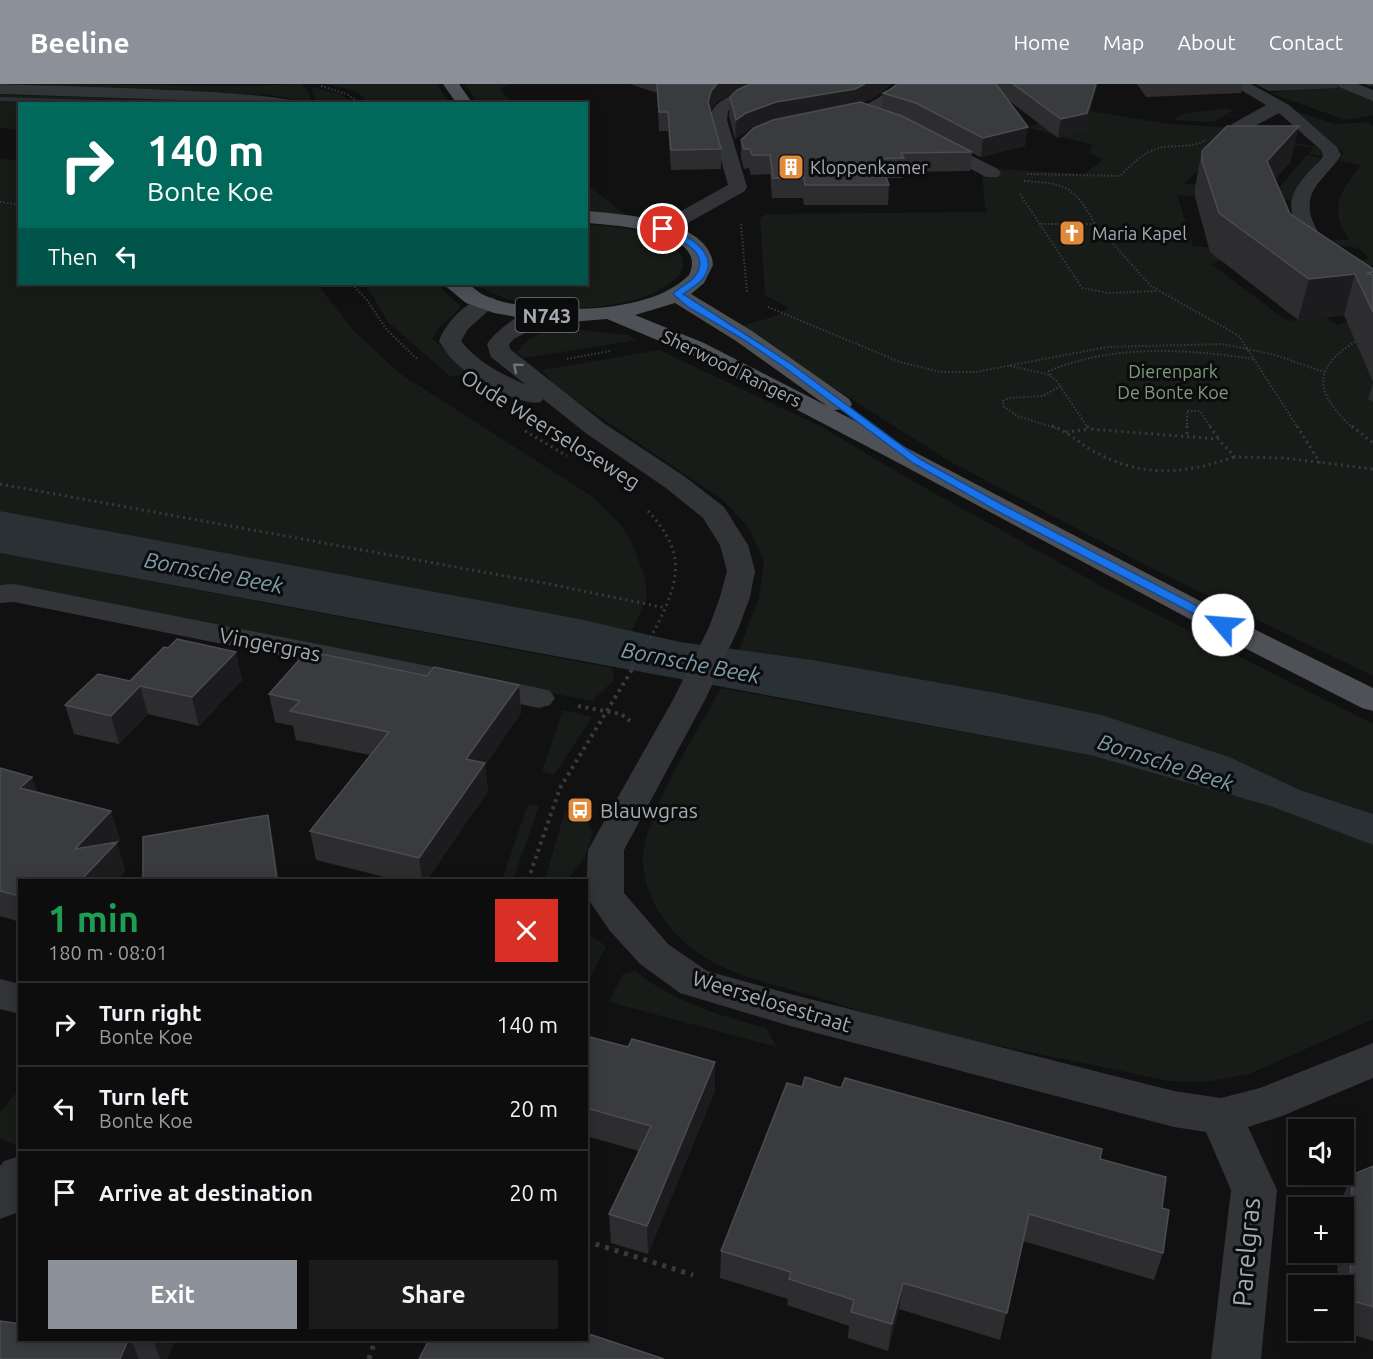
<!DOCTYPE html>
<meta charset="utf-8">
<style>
:root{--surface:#0d0d0e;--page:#1b1b1c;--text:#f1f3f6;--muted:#9a9c9e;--line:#2d2d2e;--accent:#8c9099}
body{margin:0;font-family:Ubuntu,sans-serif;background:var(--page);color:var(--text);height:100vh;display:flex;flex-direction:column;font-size:22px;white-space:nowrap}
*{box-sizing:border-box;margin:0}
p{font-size:20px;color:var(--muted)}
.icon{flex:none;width:33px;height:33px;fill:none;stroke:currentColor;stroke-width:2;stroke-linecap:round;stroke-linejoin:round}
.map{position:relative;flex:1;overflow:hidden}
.sheet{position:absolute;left:18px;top:795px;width:570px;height:462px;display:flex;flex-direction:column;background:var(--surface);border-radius:0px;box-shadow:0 3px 15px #0003,0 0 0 2px var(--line)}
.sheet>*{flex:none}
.guide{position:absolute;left:18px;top:18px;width:570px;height:183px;border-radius:0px;box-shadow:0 3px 15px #0003,0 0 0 2px var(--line);background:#00695c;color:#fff;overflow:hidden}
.controls{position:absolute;left:1288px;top:1035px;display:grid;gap:12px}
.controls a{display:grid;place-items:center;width:66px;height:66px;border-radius:0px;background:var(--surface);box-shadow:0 3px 15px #0003,0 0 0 2px var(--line);font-size:30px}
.pin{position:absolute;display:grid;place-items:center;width:51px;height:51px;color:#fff;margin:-26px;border:3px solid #fff;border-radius:50%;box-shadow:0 2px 6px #0007}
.me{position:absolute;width:66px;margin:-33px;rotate:297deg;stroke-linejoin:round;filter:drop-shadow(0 0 4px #0008)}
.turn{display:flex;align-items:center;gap:21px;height:126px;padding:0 30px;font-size:27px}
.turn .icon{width:78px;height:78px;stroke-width:2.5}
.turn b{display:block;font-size:42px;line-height:51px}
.then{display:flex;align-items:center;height:57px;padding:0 30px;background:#0003;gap:12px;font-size:22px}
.round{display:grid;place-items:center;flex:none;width:63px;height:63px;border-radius:0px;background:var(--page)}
.overview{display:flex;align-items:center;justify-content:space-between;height:102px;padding:0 30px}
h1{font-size:36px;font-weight:700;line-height:45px;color:#1e9e55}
.cta{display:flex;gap:12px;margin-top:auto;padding:12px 30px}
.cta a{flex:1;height:69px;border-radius:0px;background:var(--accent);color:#fff;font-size:24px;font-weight:700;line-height:69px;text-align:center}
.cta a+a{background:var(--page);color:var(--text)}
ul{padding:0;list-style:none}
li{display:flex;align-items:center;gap:18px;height:84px;padding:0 30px;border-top:2px solid var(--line)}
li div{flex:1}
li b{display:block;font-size:22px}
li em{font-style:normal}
header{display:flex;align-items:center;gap:36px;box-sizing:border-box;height:84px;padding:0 30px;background:var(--accent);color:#fff}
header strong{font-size:28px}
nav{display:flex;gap:33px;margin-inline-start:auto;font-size:21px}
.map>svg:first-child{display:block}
</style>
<header>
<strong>Beeline</strong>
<nav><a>Home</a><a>Map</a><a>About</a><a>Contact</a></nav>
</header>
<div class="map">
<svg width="1373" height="1275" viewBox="0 0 1373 1275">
<rect width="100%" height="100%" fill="#111112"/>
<path fill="#181c18" d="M0,0L254,2L301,0L309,8L312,19L271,11L0,2Z
M325,0H437L449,19H368C359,5 341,4 325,0Z
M465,0H512L500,4L511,19H478Z
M1337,0L1373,17V31L1346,36L1270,9Z
M311,3L341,10L352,19H317Z
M0,11L247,16L264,19L20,20L19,46L0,44Z
M1066,23L1168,40L1221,43L1263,53L1319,63L1323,70L1322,72L1309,70L1313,64L1238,51L1184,99L1196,101L1213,114L1177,111L1193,162L1217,164L1223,176L1211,180L1287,237L1326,233L1337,241L1351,237L1373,298V306L1368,315L1373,318V592L1155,486L951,378L738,243L773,233L789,224L765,211L760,134L768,130L988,128L985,122L982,87L1000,85L1084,90L1103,76L1089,68L1092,61L1029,44Z
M1227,24L1233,27L1228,30L1246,34L1225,31L1213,38L1174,36L1181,30Z
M1294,27L1335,40L1368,38L1373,42V181L1363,182L1356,177L1369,175L1359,164L1330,160L1328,156H1349C1328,125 1340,107 1361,81L1339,77L1343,68Z
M1307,71L1321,74L1303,94L1290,116L1271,113Z
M0,75L19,76L20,200H317L353,246L399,289L593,413L621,441L634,463L645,494L647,513L632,547L0,427Z
M586,100L628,133L592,128L587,123Z
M587,141C611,141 672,147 682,173C685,181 682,188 676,194C637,233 519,232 477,200H586Z
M365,200H437L460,222C452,237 439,238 433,255L469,290L451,293L388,238Z
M572,245L627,251L637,256L524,274L517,268C532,248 548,246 572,245Z
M659,266L822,343L909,395L1114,509L1373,640V730L1300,706L1228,673L1102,631L1002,610L813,576L739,566L759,514L764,478L749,444L723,416L557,304L542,286Z
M0,469L612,584L614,596L592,617L0,500Z
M721,604L1090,671L1270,722L1373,761V935L1249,990L1206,998L1169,997C1082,978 994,962 908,941C877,933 847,922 817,913C780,902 739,894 706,874C671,852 647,821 643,780C639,738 700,643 721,604Z
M563,626L592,633L554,691L542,688Z
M528,720L539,722L513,796H502Z
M565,726L586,733L593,749L584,775L567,796H545Z
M587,849L606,862L587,901L586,849Z
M635,887C674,918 718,931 766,944L777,963L609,918L623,890Z
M19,1005V1058L17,1061L0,1055V1029Z"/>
<path fill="#293134" d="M0,427L574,534L680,558L813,576L1002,610L1102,631L1229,673L1300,706L1373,730V761L1270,722L1090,671L0,469Z"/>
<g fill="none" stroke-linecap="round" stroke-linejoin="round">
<path fill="#293134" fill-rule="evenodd" d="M0,13L161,18L164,20L0,17Z"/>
<path stroke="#383b3e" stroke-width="2" stroke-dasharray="1.5 2" stroke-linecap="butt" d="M321,2L347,10L360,20
M1027,90L1120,92C1132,80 1145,66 1164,63C1178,61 1192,64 1206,56
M1024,97C1066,99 1075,103 1095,140
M1020,110L1082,204L1109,209L1158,207
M0,118L20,121
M741,140L747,209
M1041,140H1095L1151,202L1239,252L1298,344
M352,200L367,216L386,245L417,275
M768,223L900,278L941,288H976L1107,263L1222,260L1272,270L1324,288
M567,275L610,267
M1010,282L1047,290L1056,296L1088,344
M1051,291L1049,287C1113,260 1186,265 1253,275
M1056,344L1017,332L1003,322V317L1009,314L1043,312L1060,302
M1187,344V327H1200L1211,344
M1353,344C1314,308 1311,284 1358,256"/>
<path stroke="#383b3e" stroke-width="3" stroke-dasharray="2 4" stroke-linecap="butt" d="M1052,342C1067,347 1078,358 1091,366C1142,394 1181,391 1234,373
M1087,342L1089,345L1218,355L1235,373L1284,374L1373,385
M1187,342V352
M1210,342L1218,354
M1297,342L1320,379
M1352,342L1373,359
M525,347L567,372
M1066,348L1089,345
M0,400L549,500L666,524
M632,585C649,555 680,510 675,475C672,456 660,440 648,427"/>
<path stroke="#383b3e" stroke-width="4" stroke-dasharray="3 4.5" stroke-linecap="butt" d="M578,622L621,630L630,637
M528,796L560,704L633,584"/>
<path stroke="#383b3e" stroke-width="5" stroke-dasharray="4 6" stroke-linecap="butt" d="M586,1157L693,1191
M369,1275L375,1256"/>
<path fill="#323437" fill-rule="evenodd" d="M0,0C37,2 288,6 301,20L0,10Z
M788,0H867L859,5C820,6 760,4 728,27L727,36L747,103L745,107L670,149H656L653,145L656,141L728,101L710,36C710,7 766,3 788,0Z
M895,0H912C893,26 864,35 834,41L826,36L828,32C853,26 877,20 895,0Z
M1231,0H1251L1289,21L1337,63L1341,71C1333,85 1316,97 1311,112C1301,147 1348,182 1373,197V212L1365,211C1355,204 1344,198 1334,190C1315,176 1283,135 1293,111C1299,96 1312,85 1322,74L1323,71L1321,66L1279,29L1244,48H1232L1230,44L1232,40L1266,21Z
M1337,0H1358L1373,6V17L1339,3Z
M930,51L998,85L1001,89L998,93H986L924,60L921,56L924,52Z
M486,213L494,214L497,219L468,245L461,257C477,278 502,290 526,301L491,273L487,260C498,244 530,220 550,225L553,230L550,235L514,255L509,260L510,265L605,340L684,392L724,423L748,461L755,487L750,513L739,543L706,614L624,766V809L668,860L707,887L790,910L1174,1007L1221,1014L1260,1004L1373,959V994L1282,1032L1248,1043L1277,1106L1261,1275H1211L1231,1106L1206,1048L1174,1043L790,942L680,909L640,880L610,847L586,812L588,766L674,614L709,543L720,513L727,487L720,461L703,434L666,404L587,350L543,315L541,318C519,323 472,294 456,279C449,273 444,265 439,257C446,238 466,217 486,213Z
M14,500L539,604L550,607L555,614L550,621L539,624L14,518L0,519V501Z
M0,895L20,900V930L0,925Z
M20,1072V1125L16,1129L0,1135V1082L4,1077Z"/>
<path fill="#4e5155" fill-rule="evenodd" d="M443,0H459L473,20H457Z
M586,127C621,130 710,135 713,181L704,199L691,210L752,247L849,315L852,320L849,325L834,326L1248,542L1373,604V627L1362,624L1227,555L893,376L688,269L607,235L570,238L534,236L494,229L466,219L443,200C450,199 460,198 466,200C472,201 476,207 482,210C489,214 499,217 508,219C558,229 651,230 689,191C710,146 612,141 586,139ZM675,219L736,257L827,322L704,259L635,231Z"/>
</g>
<path fill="#2d2d30" d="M630,0H891L875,13L862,19L881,25L883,9L893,4L898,0H1098L1084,47L1058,54L1008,16L1025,62L981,73L972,69L970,87L903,88L902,94H886L889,101L888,121H804L803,114H772L770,90L751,91L749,84L744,85L741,75V56L753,45L746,48L735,55L729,32L730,13L735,8L718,17L710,26L721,65V85L671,86L668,47H659L657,9Z
M1137,0H1243L1241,9L1146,13Z
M1255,0H1338L1337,4L1269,7Z
M1364,0H1373V2H1370Z
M1202,67L1291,77L1275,95L1290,130L1373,185V298L1344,231L1298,236L1210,168L1195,113V103Z
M1373,299V318L1368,315Z
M427,592L519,601L521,629L485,681L488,707L427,796H397L316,776L310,747L370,671L296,656L293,642L275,638L269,610Z
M242,596L199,642L148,630L119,660L74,650L65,621L130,597Z
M0,684L32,693L37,709L111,727L120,756L117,759L125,787L116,796H20V838L0,832Z
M586,952L628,963L715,978V1007L648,1170L611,1159L609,1130L639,1067L586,1052Z
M802,1003L841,1004L1100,1075L1162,1124L1163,1169L1154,1196L1023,1157L1000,1256L899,1225L888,1267L848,1254L849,1242L787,1221L788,1215L720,1194L721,1167Z
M1373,1082V1257L1338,1246H1344V1202H1337L1338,1168H1344V1124H1339V1121L1352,1091Z
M20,1256H175L167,1275H0Z"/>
<path fill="#1c1c1e" d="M717,0H773L739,6L718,17L711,25L708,37V18L711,7Z
M865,0H891L875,13L854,23L775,36L746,48L735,55L736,36L746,29L776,18Z
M1096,0H1098L1084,47L1058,54L1061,35Z
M1299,42L1291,77L1259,113L1267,77Z
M1028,43L1025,62L981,73L983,54Z
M1355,190L1344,231L1298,236L1309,195Z
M236,568L242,596L199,642L192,613Z
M519,601L521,629L485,681L488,707L427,796H422L419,774L466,675Z
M140,602L148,630L119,660L111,632Z
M32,693L41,721L20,704Z
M111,727L120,756L117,759L125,787L116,796H81L75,765Z
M268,731L274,760L279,796H277Z
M715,978V1007L648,1170L647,1142Z
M903,1199L899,1225L888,1267L892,1240Z
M128,1256H131L139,1275H120Z
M153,1256H175L167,1275H160Z"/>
<path fill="#3a3b3e" stroke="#4a4c50" stroke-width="1.5" d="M657,0H717L711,7L708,18L721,65L671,66L668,28H659Z
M750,0H865L855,5L776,18L746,29L736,36L730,13L737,6Z
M898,0H996L1028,43L983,54L916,19L883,9L893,4Z
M1013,0H1096L1087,29L1061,35Z
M860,18L902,32L972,68L901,69L904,74L879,75L889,101H805L804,94H773L770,71H752L750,65H744L741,56L754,44L773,36Z
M1227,42H1299L1267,77L1290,130L1373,185V188L1367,189L1373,191V228L1355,190L1309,195L1219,129L1202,77V67Z
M177,555L236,568L192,613L140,602L111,632L65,621L98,590L130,597L164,563L168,564Z
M307,567L427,592L434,583L519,601L466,675L485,679L419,774L310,747L389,648L290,627L300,617L269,610Z
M0,684L32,693L20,704L111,727L75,765L117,758L81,796H20V812L0,807Z
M268,731L277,796H143V753Z
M586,952L628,963L632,955L715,978L647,1142L609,1130L651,1042L586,1024Z
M805,993L841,1004L845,994L1102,1065L1100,1075L1166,1093L1162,1124L1169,1126L1163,1169L1029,1130L1007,1229L903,1199L892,1240L851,1228L854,1216L789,1195L791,1188L721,1167L787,999L802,1003Z
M1373,1082V1223L1350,1216L1352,1091Z
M0,1237L20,1240V1256H128L120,1275H0Z
M586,1249L664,1275H419L429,1256H586Z"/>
<defs><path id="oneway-chevron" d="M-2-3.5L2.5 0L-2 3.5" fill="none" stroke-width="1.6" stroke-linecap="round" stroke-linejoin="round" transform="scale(1.5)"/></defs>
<use stroke="#70757a" href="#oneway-chevron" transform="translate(517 283) rotate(-140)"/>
<path fill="#1a73e8" stroke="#114b97" stroke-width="1.5" d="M663,142C684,149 724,169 702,196C697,201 689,206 683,210L790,279L920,375L1005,422L1228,538L1230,541L1228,543H1219L997,427L913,379L784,283L741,254L688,223L673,210C679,203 690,199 695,192C713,167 676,154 660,147L659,145Z"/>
<defs>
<g id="building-square" transform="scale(1.35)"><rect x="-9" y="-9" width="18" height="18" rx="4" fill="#e08b3b" stroke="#0c0c0d"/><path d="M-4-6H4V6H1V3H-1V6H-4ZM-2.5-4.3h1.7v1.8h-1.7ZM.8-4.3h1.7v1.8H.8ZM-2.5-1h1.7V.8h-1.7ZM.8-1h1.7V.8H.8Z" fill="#fff"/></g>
<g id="church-square" transform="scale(1.35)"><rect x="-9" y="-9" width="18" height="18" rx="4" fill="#e08b3b" stroke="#0c0c0d"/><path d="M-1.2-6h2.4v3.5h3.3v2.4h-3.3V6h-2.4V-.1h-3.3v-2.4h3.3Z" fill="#fff"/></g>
<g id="bus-square" transform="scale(1.35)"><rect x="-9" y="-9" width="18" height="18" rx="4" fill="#e08b3b" stroke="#0c0c0d"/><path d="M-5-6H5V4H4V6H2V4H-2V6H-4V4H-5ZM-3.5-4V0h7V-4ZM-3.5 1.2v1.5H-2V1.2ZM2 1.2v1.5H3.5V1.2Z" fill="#fff"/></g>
</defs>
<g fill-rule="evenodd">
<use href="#building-square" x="791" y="83"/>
<use href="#church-square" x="1072" y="149"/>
<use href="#bus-square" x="580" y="726"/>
</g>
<g text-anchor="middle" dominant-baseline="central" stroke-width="6" stroke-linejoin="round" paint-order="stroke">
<g font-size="18" fill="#a3aab1" stroke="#0c0c0d" text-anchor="start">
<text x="810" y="83">Kloppenkamer</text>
<text x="1092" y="149">Maria Kapel</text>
</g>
<g font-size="18" fill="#a3aab1" stroke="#0c0c0d">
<text transform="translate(732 284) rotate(26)">Sherwood Rangers</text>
</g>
<g font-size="18" fill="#7f9b7c" stroke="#0c0c0d">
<text x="1173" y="287">Dierenpark<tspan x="1173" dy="21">De Bonte Koe</tspan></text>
</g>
<rect fill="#0c0c0d" stroke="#767b80" stroke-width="1.5" x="515.5" y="214" width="63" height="34" rx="4.5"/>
<g font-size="20" font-weight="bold" fill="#a3aab1">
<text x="547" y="231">N743</text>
</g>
<g font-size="21" fill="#a3aab1" stroke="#0c0c0d">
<text transform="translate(551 345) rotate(32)">Oude Weerseloseweg</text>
<text transform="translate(270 560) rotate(11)">Vingergras</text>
<text transform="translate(772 917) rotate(17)">Weerselosestraat</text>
</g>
<g font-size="21" fill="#a3aab1" stroke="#0c0c0d" text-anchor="start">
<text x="600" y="726">Blauwgras</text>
</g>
<g font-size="22" font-style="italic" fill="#7d9daa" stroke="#0c0c0d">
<text transform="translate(214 488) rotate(11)">Bornsche Beek</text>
<text transform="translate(691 578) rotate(11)">Bornsche Beek</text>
<text transform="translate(1166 678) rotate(18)">Bornsche Beek</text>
</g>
<g font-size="26" fill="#a3aab1" stroke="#0c0c0d">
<text transform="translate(1246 1168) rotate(-85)">Parelgras</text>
</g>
</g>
</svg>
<div class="controls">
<a><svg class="icon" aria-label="sound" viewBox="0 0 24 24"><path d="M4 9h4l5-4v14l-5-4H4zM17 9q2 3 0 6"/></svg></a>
<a>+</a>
<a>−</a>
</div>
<div class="pin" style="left:663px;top:145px;background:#d93025"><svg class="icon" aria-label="arrive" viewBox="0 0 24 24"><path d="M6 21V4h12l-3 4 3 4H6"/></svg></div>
<svg class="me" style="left:1223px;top:541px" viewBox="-20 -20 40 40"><circle r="19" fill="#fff"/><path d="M0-13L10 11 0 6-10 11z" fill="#1a73e8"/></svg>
<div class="guide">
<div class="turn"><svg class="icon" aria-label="right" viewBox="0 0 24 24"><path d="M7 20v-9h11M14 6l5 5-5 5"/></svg><div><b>140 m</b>Bonte Koe</div></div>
<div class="then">Then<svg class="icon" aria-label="left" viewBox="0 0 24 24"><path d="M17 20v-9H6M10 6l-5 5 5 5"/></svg></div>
</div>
<section class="sheet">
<div class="overview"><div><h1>1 min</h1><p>180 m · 08:01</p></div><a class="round" style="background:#d93025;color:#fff"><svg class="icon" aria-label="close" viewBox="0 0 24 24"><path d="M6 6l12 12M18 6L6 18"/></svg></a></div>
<ul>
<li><svg class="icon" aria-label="right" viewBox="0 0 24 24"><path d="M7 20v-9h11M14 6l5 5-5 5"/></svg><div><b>Turn right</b><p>Bonte Koe</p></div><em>140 m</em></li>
<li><svg class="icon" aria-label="left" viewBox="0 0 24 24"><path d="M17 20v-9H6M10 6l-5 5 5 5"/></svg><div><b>Turn left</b><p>Bonte Koe</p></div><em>20 m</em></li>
<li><svg class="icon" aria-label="arrive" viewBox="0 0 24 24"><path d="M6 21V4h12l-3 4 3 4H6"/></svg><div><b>Arrive at destination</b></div><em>20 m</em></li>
</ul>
<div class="cta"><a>Exit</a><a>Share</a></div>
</section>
</div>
